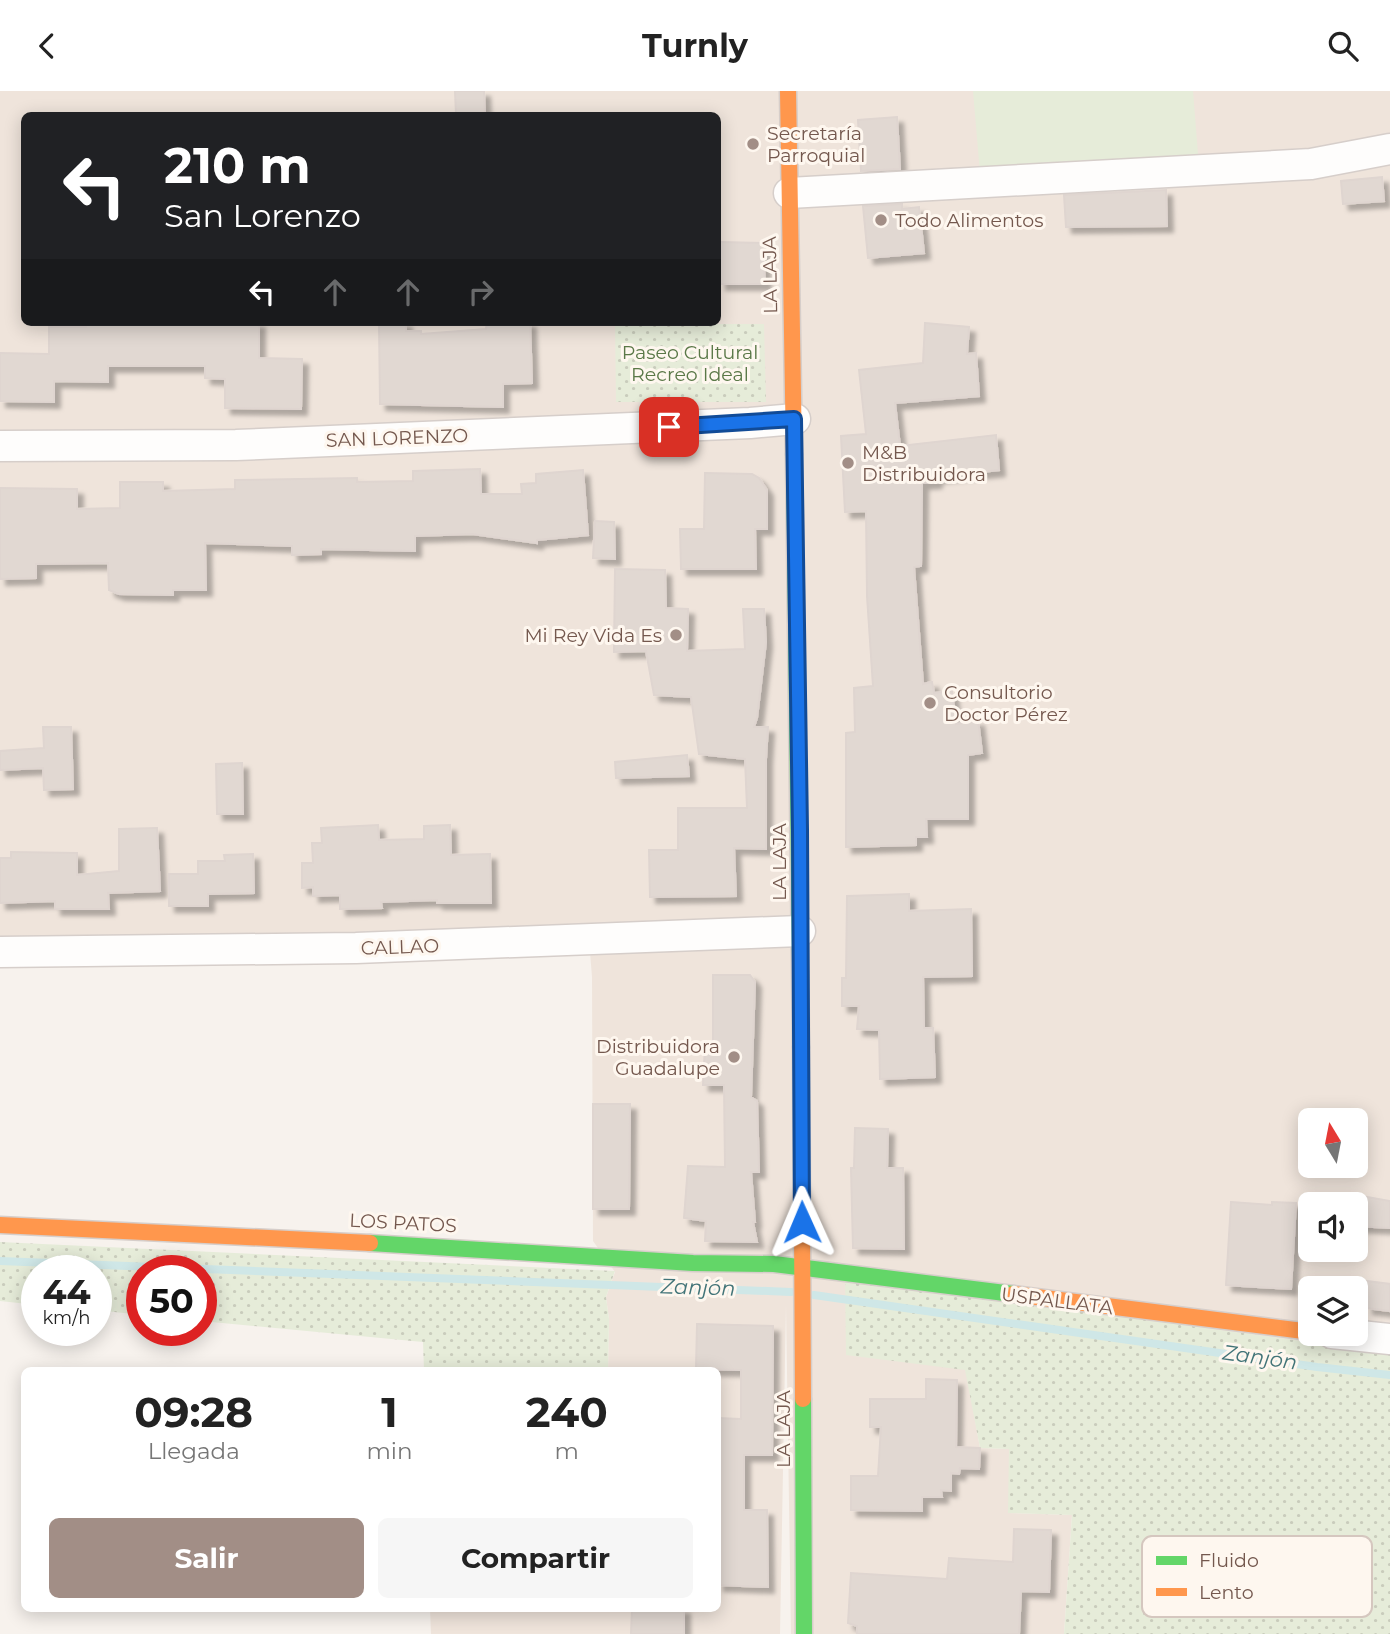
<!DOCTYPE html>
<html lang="es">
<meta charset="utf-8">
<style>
:root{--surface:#fff;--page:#f6f6f6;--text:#222;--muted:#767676;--accent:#a28e86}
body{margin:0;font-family:Montserrat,sans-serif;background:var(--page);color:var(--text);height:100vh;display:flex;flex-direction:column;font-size:26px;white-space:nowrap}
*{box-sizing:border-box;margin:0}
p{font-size:23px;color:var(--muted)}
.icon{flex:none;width:38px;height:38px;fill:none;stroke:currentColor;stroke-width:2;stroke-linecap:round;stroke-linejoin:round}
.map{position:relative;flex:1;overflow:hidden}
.sheet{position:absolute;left:21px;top:1276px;width:700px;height:245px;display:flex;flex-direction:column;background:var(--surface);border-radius:10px;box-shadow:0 4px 18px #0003}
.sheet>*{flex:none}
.banner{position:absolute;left:21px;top:21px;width:700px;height:214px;border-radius:10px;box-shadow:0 4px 18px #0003;background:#202124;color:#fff;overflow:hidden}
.needle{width:46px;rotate:350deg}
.controls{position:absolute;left:1298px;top:1017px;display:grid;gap:14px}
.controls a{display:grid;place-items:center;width:70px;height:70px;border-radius:10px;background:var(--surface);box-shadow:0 4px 18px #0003;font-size:35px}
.speed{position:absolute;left:21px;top:1164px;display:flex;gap:14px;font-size:35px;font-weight:700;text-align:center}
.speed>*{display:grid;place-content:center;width:91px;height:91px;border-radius:50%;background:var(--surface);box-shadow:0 4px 18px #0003;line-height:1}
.speed small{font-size:18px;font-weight:400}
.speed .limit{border:10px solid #d22;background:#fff;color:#111}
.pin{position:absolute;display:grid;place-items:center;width:60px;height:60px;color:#fff;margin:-30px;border-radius:14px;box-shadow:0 4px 10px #0006}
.me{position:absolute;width:77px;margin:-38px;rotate:359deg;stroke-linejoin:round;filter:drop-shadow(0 0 5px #0008)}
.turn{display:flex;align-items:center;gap:24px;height:147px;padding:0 28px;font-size:32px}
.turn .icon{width:91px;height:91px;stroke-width:2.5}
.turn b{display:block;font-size:49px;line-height:60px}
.lanes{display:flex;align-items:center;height:66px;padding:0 28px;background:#0003;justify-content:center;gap:35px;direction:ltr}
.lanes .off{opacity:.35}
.eta{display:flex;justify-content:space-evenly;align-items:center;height:119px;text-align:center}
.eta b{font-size:42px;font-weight:700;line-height:49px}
.button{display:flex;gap:14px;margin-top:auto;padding:14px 28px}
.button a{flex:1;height:80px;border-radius:10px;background:var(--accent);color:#fff;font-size:28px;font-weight:700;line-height:80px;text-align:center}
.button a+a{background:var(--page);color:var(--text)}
header{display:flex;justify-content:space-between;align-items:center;height:91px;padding:0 28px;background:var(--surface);font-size:32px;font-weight:700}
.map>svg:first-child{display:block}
</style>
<header><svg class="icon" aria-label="back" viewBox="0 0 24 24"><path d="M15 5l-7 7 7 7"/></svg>Turnly<svg class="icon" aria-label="search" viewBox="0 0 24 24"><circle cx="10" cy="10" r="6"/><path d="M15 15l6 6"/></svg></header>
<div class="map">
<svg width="1390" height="1543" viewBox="0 0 1390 1543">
<defs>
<pattern id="green-dots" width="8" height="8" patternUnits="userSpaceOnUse" patternTransform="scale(1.75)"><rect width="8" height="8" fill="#e6ecd9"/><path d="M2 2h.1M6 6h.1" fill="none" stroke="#c9ccbc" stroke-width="1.8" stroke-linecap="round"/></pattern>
<filter id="shadow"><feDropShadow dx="6" dy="6" stdDeviation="2" flood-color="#0004"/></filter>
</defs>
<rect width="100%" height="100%" fill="#f7f2ed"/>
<path fill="#efe4db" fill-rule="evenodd" d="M0,0H1390V1262L846,1263L966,1278L980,1357L1009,1358V1422L1072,1424L1064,1543H791L786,1214L780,1543H431L430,1517H718V1279H608L609,1228L606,1206L615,1181L593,1150L592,886L589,849L0,861ZM24,24H718V231H24ZM1311,1029H1356V1074H1311ZM1311,1113H1356V1158H1311ZM1311,1197H1356V1242H1311Z"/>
<path fill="url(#green-dots)" d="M615,233H764L766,311H616Z
M0,1151L615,1180L606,1206L609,1228L608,1279H424L423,1251L201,1230V1180H142V1224L96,1219V1180H37V1214L0,1210Z
M845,1188L1390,1262V1543H1064L1072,1424L1008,1422L1009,1358L980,1357L965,1279L846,1264Z"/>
<path fill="#e6ecd9" d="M973,0H1193L1198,63L980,82Z"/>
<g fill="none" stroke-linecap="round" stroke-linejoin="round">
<path stroke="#cfe7e7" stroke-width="8" d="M0,1170L791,1201
M814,1204L1317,1276L1390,1284"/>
</g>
<path fill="#e1d8d2" stroke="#dfd5d0" stroke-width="2" filter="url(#shadow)" d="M455,0H484L485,23L456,24Z
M897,26L900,78L861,80L858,29Z
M1382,86L1384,110L1343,113L1341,90Z
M1166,99L1167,135L1066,136L1064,104Z
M902,113V118L919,116L924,162L868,167L863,115Z
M719,151L763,152L765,193H720Z
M86,231H259V267L302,268L301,318L225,317V288L205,287V275H108V291L54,290V311L0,310V262L49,263V236H86Z
M379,231H406V240H421V243L486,238L487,231H530L532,292L503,293V316L380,313Z
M925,232L969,236L967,263L976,262L979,305L895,312L900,355L996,344L999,379L936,386V391L922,392L921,475L914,476L923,593L932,591L934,602L952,600L956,633L978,629L982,662L968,664V728H926L927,746H916V754L846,756V642L855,641L854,597L873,595L867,505L866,420L845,421L841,345L866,343L859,279L923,272Z
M480,378L481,403H522L521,393L536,392V383L583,379L588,444L537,449V452L472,443L415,445V460L321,458V463L292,464V455L205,452L206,499H173V504L119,503L109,499L108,472L36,473V487L0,488V397L77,398V418L120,417V391H163V400L235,398V389L357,387V391L413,390V380Z
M705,382L752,383L759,387L767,399V438H755L756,478H681L680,438H704Z
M595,430L614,431L615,468L593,467Z
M615,478L665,479L666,517L688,518L687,560L745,558L743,518H764L766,551L757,627L754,636H768L766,668V758L734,757L736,805L650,806L649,759H678V717H747L745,668L699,663L691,606L654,604L646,560L614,561Z
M43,636H71L73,698L44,699L43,677L0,679V660L44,657Z
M687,664L689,685L616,687L615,671Z
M242,672L243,723H217L216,673Z
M378,734L379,749L424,748V735L450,734L451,764L490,763L491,812H437V809L381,811L382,817L340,818V804L313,805V796L302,797V772H313L312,752H322L321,737Z
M157,737L160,800L108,802L109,818H55V810L0,812V767H11V761L77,762V784L119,780V738Z
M253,763L254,802L208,803V815H169V783H198V770H225L224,764Z
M909,803V820L971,818L972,885L923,886L924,937H933L935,986L880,988L879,939L857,938L859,915H842V887H846L847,805Z
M713,884H750L755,891L751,1006L757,1010L759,1081H751L755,1131H753L757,1151L705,1150L706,1130L684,1127L688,1075L725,1076L724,994H703L705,956H713Z
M593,1013H630L629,1118H593Z
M855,1037L888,1038L887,1077H903L904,1158L853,1157L851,1077H854Z
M1356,1104L1390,1110V1137L1356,1135Z
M1231,1111L1272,1114V1111L1296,1112L1291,1198L1226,1194Z
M1367,1190L1390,1193V1220L1367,1217Z
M697,1233L773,1235L772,1364H744V1419H767L768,1496L718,1494V1327L741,1328V1279L696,1278Z
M926,1288L957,1289L956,1356L980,1357L979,1378L960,1377L959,1383L951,1382V1400L941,1399L942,1406H922V1420L851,1419V1385H878L881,1336H870V1308H926Z
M1014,1438L1051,1439L1049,1501L1021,1500L1019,1543H857V1535L848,1532L851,1482L947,1488L949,1467L1013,1471Z
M632,1517H684V1543H631Z"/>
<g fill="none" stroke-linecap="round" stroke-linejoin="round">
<g stroke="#d6ceca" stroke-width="33">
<path id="street" d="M789,102L1311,73L1390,58
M0,355L236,354L750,332L795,328
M0,861L356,857L800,840
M1332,1242L1390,1248"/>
</g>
<g stroke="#d6ceca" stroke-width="19">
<path id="fast" d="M794,363L801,956
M370,1152L693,1172L774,1173L1013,1203
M803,1308L804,1543"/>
</g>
<g stroke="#d6ceca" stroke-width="19">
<path id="slow" d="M788,0L794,363
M801,956L803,1308
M0,1134L370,1152
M1013,1203L1311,1241"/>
</g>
<use href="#street" stroke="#fefdfc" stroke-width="30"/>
<use href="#fast" stroke="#63d668" stroke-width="16"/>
<use href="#slow" stroke="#ff974d" stroke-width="16"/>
</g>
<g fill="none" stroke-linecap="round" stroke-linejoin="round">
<g stroke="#114b97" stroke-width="18">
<path id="route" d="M669,336L794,328L800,739L802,1131"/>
</g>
<use href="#route" stroke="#1a73e8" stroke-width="12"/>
</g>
<g fill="#a28e86" stroke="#fef7ef" stroke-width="2.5">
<circle cx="753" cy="53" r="7"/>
<circle cx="881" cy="129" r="7"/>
<circle cx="848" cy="372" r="7"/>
<circle cx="676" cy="544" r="7"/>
<circle cx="930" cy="612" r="7"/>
<circle cx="734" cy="966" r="7"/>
</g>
<g text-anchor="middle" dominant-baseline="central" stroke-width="6" stroke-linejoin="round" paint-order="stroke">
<g font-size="19" fill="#74584e" stroke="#fef7ef" text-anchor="start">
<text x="767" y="42">Secretaría<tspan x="767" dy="22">Parroquial</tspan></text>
<text x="895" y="129">Todo Alimentos</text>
<text x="862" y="361">M&amp;B<tspan x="862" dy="22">Distribuidora</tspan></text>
<text x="662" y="544" text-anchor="end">Mi Rey Vida Es</text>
<text x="944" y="601">Consultorio<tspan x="944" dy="22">Doctor Pérez</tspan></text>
<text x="720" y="955" text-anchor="end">Distribuidora<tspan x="720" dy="22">Guadalupe</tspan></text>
</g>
<g font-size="19" fill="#74584e" stroke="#fef7ef">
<text transform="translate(770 184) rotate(-91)">LA LAJA</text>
<text transform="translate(397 347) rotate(-2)">SAN LORENZO</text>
<text transform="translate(779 771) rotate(-90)">LA LAJA</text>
<text transform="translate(400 856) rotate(-2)">CALLAO</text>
<text transform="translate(403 1132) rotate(3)">LOS PATOS</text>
<text transform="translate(1057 1210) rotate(7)">USPALLATA</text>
<text transform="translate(783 1338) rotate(-90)">LA LAJA</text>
</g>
<g font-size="19" fill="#5a7847" stroke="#fef7ef">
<text x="690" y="261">Paseo Cultural<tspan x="690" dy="22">Recreo Ideal</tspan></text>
</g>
<g font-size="21" font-style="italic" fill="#427478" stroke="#fef7ef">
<text transform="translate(698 1196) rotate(2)">Zanjón</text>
<text transform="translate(1260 1266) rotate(8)">Zanjón</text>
</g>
</g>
<rect x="1142" y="1445" width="230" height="81" rx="10" fill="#fef7ef" stroke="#d5c7bf" stroke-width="2"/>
<rect x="1156" y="1465" width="31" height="9" fill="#63d668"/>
<rect x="1156" y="1497" width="31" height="8" fill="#ff974d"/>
<g font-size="19" fill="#74584e">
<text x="1199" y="1476">Fluido</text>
<text x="1199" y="1508">Lento</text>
</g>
</svg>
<div class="controls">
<a><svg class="needle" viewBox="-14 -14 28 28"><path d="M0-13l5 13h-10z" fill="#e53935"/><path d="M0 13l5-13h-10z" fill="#767676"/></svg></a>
<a><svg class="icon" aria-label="sound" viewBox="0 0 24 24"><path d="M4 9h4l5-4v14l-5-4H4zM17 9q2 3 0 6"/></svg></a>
<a><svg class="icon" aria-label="layers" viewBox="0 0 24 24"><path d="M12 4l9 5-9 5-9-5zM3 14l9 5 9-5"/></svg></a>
</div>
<div class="speed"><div>44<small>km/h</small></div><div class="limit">50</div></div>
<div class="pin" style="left:669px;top:336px;background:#d93025"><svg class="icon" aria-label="arrive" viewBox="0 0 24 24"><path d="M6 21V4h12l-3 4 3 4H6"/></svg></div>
<svg class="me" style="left:802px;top:1131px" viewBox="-20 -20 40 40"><path d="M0-17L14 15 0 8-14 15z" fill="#1a73e8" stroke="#fff" stroke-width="4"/></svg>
<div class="banner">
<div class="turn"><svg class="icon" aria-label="left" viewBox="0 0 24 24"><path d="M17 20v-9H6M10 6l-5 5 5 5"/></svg><div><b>210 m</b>San Lorenzo</div></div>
<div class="lanes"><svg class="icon" aria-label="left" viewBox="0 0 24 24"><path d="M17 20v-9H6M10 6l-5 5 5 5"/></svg><svg class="icon off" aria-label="ahead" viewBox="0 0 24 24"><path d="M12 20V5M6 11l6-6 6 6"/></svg><svg class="icon off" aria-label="ahead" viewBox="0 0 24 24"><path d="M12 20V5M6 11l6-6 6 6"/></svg><svg class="icon off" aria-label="right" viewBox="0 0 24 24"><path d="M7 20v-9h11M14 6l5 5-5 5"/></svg></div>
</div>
<section class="sheet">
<div class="eta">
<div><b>09:28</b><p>Llegada</p></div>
<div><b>1</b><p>min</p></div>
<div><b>240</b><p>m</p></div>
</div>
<div class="button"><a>Salir</a><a>Compartir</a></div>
</section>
</div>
